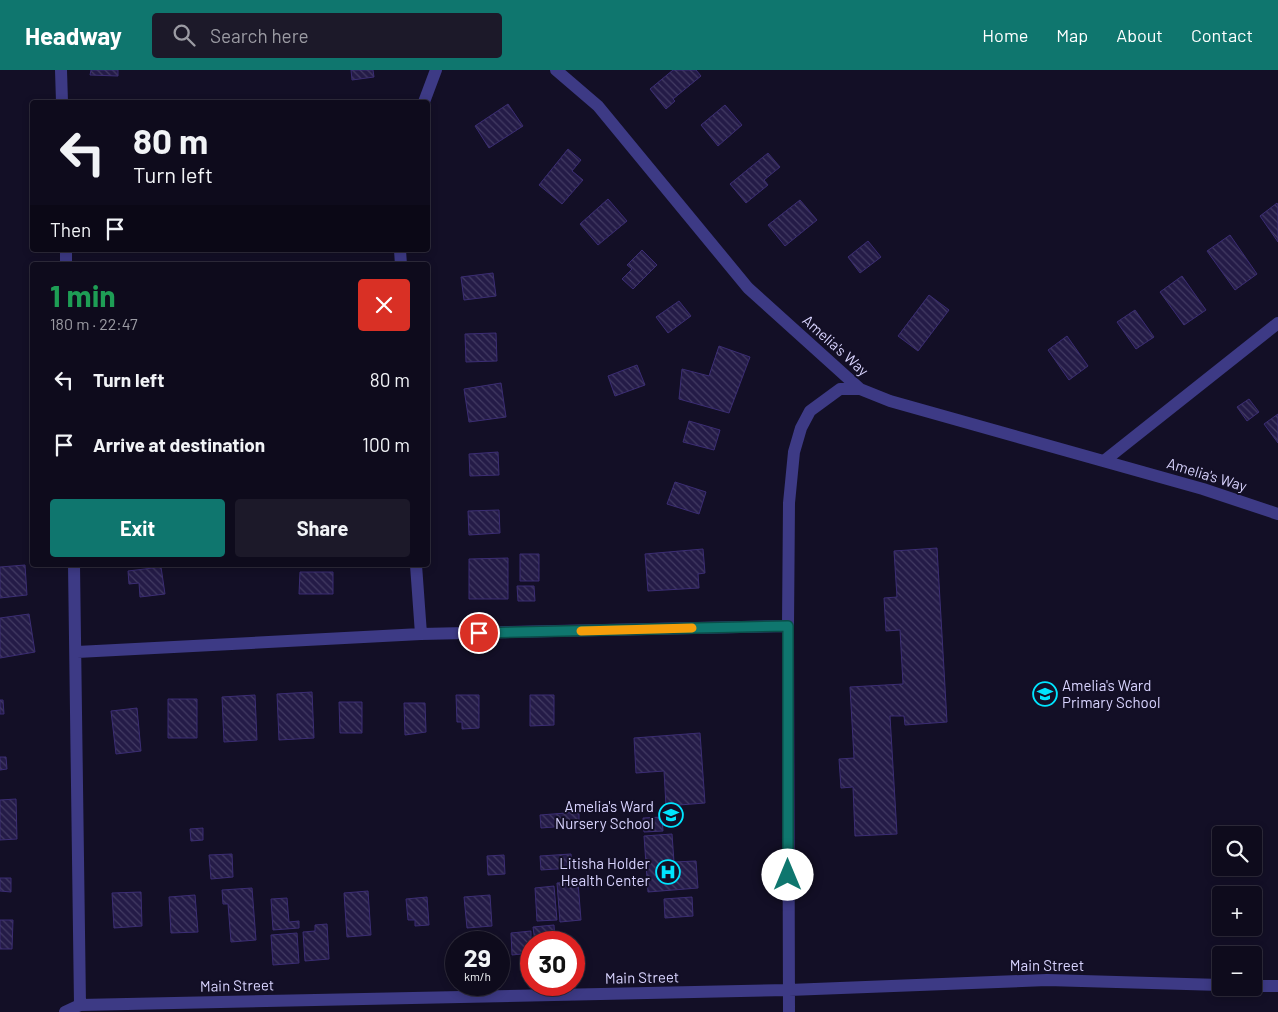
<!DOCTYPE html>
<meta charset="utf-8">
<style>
:root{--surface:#0e0b1c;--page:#1c1929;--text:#f1f3f6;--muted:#9b9ba3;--line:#2e2b3b;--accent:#0f766e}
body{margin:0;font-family:Barlow,sans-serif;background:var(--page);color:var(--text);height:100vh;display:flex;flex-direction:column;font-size:19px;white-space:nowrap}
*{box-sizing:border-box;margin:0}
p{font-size:16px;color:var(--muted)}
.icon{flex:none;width:28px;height:28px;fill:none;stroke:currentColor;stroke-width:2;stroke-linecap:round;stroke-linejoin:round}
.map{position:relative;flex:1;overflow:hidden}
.details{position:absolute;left:30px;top:192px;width:400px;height:305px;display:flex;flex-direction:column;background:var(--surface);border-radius:5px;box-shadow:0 2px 8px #0003,0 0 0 1px var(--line)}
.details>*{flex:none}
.guide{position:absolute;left:30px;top:30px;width:400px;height:152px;border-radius:5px;box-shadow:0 2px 8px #0003,0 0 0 1px var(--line);background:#0e0b1c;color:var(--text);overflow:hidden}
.controls{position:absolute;left:1212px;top:756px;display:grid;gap:10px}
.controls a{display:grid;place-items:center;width:50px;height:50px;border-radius:5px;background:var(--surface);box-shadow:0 2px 8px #0003,0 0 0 1px var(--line);font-size:25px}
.speed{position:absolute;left:445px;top:861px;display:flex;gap:10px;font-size:25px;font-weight:700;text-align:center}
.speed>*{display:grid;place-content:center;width:65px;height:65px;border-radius:50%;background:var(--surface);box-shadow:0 2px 8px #0003,0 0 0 1px var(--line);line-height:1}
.speed small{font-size:12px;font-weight:400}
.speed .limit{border:8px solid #d22;background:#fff;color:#111}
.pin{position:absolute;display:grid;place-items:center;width:42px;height:42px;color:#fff;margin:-21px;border:2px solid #fff;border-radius:50%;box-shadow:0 1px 5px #0007}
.me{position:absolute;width:55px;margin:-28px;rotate:0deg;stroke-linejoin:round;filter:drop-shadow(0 0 4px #0008)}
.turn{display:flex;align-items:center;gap:18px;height:105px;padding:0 20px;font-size:22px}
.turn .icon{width:65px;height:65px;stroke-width:2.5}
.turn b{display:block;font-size:35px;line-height:42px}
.then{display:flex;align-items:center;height:48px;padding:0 20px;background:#0003;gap:10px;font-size:19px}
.round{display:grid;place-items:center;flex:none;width:52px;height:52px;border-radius:5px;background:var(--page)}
.summary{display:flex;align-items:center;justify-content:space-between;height:85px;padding:0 20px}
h1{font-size:30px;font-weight:700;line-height:38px;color:#1e9e55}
.cta{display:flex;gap:10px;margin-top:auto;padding:10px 20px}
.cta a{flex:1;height:58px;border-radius:5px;background:var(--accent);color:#fff;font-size:20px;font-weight:700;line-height:58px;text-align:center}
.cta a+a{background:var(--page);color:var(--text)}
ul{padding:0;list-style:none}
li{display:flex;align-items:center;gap:15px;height:65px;padding:0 20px}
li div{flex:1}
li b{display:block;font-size:19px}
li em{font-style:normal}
header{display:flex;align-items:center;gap:30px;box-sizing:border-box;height:70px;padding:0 25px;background:var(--accent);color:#fff}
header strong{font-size:24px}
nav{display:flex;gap:28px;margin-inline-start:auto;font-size:18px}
.search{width:350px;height:45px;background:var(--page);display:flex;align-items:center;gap:12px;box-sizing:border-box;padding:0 18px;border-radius:5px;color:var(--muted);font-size:19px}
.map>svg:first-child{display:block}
</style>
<header>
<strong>Headway</strong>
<div class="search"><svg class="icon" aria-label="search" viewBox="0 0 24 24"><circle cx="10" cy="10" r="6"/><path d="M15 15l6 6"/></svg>Search here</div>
<nav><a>Home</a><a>Map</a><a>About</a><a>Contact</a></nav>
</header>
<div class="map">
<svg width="1278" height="942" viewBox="0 0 1278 942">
<defs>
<pattern id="building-back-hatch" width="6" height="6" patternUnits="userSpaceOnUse" patternTransform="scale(1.25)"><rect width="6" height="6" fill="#241b47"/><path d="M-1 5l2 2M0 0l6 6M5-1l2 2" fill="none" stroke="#433b63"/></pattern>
</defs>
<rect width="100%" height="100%" fill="#130f26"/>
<path fill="url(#building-back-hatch)" stroke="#3b2d73" d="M91,0H118V6L90,5Z
M351,0H373L374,7L352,10Z
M673,0H696L701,6L673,29L675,31L666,39L650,19Z
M508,34L523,56L489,78L475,56Z
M725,35L742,55L718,76L701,55Z
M568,79L581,90L572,101L583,110L562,134L539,115Z
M768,83L780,97L764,110L768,115L746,133L730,114Z
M608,129L627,151L598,175L580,154Z
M800,130L817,150L785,176L768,155Z
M1277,133L1278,135V172L1260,146Z
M1230,165L1257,204L1235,220L1207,181Z
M868,171L881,187L860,203L848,187Z
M642,180L657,195L633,219L622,209L632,199L627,195Z
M493,203L496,226L464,230L461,207Z
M1182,206L1206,240L1184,255L1160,222Z
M929,225L949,240L918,281L898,266Z
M679,231L691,246L668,263L656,247Z
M1135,240L1154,267L1136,279L1117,252Z
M496,263L497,291L466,292L465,264Z
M1067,266L1088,296L1069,310L1048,280Z
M719,276L750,287L729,343L679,329L682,299L709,306Z
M637,295L645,315L615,326L608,306Z
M501,313L506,347L469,352L464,319Z
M1249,329L1259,342L1247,351L1237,337Z
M1278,344V373L1264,354Z
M689,351L720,360L714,380L683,372Z
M498,382L499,405L470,406L469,384Z
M675,412L706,422L699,444L667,434Z
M499,440L500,463L469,465L468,441Z
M937,478L947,652L905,655L904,646H890L897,764L855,766L853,717L841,718L839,689L854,688L850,617L903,614L900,560L886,561L884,528L897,527L894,481Z
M703,479L705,503L698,504L699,518L648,521L645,484Z
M520,484H539V511H520Z
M508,488V529H469V489Z
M25,495L27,525L0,528V497Z
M161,497L165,524L140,527L139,513L129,514L128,501Z
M300,502H333V524H299Z
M517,516H534L535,531H518Z
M29,544L35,582L0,588V548Z
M312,622L314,668L279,670L277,624Z
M255,625L257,670L224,672L222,627Z
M456,625H479V658L462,659V652H457Z
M530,625H554V655L530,656Z
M168,629H197V668H168Z
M0,630H3L4,644H0Z
M339,632H362V663H340Z
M404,633H425L426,662L405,665Z
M137,638L141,681L116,684L111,641Z
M700,663L705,733L666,736L664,701L636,703L634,668Z
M0,687H6L7,699L0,700Z
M16,729L17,769L0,770V730Z
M579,742V755L541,758L540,745Z
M662,747L663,761L644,762L643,748Z
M203,758V770L191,771L190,759Z
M672,764L674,792L696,791L698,818L648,822L644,766Z
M232,784L233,807L211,809L209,785Z
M571,784L572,798L541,800L540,786Z
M504,785L505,804L488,805L487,786Z
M0,808H11V822L0,821Z
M578,812L581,850L560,852L557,813Z
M554,816L557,850L537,851L535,818Z
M252,818L256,870L231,872L228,834H223L222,820Z
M368,821L371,865L347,867L344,823Z
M141,822L142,856L114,858L112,823Z
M195,825L198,862L171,863L169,827Z
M490,825L492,856L467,858L464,827Z
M427,827L429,855L415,856V850H408L406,829Z
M692,827L693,846L665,848L664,829Z
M287,828L289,852L299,851V858L273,860L271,829Z
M0,850H13L12,879H0Z
M327,854L329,889L305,891L303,862L315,861V855Z
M554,855L555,872H535L533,857Z
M531,861V883L512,885L511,863Z
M297,863L299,893L273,895L271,865Z"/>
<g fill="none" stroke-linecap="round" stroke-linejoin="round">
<path stroke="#3d3a85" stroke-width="12" d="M61,0L62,32
M556,0L598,36L748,218L860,319L890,331L1203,419L1278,444
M424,32L436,0
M66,180V195
M400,180L401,195
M1104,391L1278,253
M74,495L80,935
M416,495L421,564
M77,582L421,564L788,556
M1254,916H1278
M65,942L80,935L789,920L1047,910L1221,915
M789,942L788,556L789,433L794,382L801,358L810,341L840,319H860"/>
</g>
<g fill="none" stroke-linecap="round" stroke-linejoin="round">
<g stroke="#0a4d48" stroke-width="12">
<path id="route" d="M479,563L788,556V805"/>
</g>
<use href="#route" stroke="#0f766e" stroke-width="9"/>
<path stroke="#f59e0b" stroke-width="9" d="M581,561L692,558"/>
</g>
<defs>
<g id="school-ring" transform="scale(1.25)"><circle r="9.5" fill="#130f26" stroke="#00e5ff" stroke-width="1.5"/><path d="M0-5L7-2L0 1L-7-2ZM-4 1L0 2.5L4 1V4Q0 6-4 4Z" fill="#00e5ff"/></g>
<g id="hospital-ring" transform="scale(1.25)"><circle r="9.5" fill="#130f26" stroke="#00e5ff" stroke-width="1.5"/><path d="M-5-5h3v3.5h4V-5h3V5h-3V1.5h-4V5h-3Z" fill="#00e5ff"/></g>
</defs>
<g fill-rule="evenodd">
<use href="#school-ring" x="1045" y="624"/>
<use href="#school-ring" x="671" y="745"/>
<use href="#hospital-ring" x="668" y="802"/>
</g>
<g text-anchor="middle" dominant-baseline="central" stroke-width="4" stroke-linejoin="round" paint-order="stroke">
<g font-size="15" fill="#d9d4ff" stroke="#130f26">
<text transform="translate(836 275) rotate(42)">Amelia's Way</text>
<text transform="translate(1207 404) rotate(17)">Amelia's Way</text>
<text x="1047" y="895">Main Street</text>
<text transform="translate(642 907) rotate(-1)">Main Street</text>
<text transform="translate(237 915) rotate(-1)">Main Street</text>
</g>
<g font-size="15" fill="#d9d4ff" stroke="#130f26" text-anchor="end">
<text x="1062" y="615" text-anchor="start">Amelia's Ward<tspan x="1062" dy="17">Primary School</tspan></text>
<text x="654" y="736">Amelia's Ward<tspan x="654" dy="17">Nursery School</tspan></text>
<text x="650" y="793">Litisha Holder<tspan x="650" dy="17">Health Center</tspan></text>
</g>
</g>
</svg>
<div class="controls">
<a><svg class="icon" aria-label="search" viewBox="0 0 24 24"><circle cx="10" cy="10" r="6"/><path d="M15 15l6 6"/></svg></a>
<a>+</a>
<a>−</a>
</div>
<div class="speed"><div>29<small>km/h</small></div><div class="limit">30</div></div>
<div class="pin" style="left:479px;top:563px;background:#d93025"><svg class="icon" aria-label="arrive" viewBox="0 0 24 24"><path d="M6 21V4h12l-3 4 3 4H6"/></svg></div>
<svg class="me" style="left:788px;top:805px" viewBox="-20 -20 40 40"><circle r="19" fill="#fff"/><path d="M0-13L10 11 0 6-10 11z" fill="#0f766e"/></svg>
<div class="guide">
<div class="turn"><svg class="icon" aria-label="left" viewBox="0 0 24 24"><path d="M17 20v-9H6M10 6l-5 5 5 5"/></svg><div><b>80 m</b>Turn left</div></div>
<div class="then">Then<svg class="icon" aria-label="arrive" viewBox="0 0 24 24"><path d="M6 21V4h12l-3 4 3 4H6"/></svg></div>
</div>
<section class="details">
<div class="summary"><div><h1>1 min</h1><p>180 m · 22:47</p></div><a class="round" style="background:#d93025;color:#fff"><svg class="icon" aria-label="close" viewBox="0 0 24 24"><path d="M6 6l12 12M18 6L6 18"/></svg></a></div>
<ul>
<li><svg class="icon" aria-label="left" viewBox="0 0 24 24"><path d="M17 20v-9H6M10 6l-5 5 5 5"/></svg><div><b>Turn left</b></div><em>80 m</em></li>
<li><svg class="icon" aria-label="arrive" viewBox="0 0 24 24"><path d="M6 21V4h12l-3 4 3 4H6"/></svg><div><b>Arrive at destination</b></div><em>100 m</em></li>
</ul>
<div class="cta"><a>Exit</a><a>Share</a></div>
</section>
</div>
